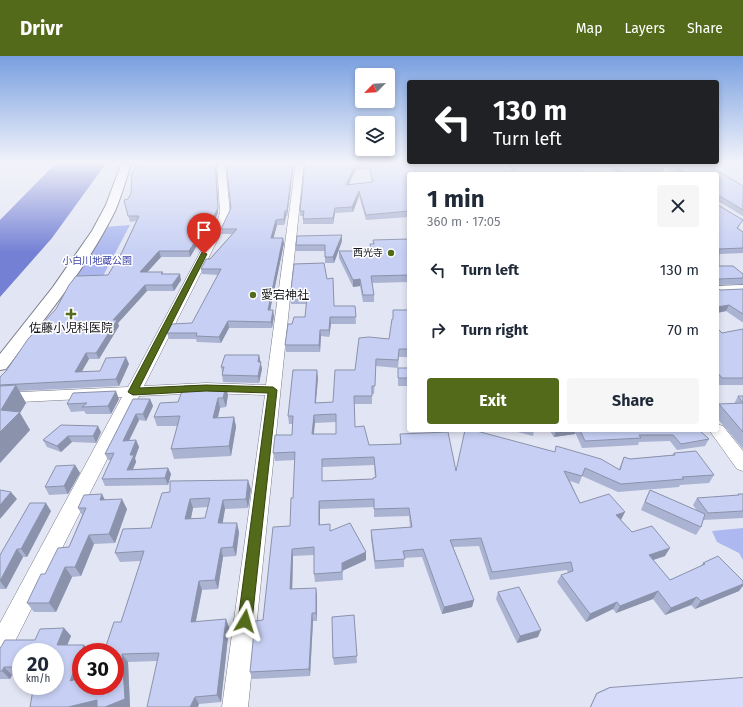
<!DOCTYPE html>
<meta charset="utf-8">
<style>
:root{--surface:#fff;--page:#f6f6f7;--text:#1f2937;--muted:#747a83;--accent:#526a1a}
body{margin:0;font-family:"Fira Sans","Noto Sans JP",sans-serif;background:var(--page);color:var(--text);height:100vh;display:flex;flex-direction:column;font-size:15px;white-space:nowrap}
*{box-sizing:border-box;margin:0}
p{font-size:13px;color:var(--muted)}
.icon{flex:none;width:22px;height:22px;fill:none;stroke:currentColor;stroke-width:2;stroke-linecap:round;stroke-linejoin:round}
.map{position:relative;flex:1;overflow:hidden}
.side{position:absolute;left:407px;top:116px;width:312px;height:260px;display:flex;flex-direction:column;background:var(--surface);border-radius:4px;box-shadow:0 2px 6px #0003}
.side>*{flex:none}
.banner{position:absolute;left:407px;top:24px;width:312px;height:84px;border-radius:4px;box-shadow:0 2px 6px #0003;background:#202124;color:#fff;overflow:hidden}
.needle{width:26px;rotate:246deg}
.fabs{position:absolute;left:355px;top:12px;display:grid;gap:8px}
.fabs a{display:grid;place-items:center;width:40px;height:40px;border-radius:4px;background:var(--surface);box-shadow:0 2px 6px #0003;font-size:20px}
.speed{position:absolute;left:12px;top:587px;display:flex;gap:8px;font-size:20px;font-weight:700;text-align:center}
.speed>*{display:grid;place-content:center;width:52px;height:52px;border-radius:50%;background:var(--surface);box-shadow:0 2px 6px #0003;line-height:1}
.speed small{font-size:10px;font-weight:400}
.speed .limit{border:6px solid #d22;background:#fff;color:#111}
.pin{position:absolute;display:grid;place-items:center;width:34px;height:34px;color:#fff;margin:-41px -17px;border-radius:50% 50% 50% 0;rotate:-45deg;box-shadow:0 0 4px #0007}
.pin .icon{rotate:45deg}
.me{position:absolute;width:44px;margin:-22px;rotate:7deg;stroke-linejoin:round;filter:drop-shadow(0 0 3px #0008)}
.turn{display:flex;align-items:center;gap:14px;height:84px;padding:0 20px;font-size:18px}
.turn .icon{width:52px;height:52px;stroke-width:2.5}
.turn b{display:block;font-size:28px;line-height:34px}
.round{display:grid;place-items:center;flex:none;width:42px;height:42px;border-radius:4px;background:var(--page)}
.head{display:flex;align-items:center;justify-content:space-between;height:68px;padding:0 20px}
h1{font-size:24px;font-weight:700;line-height:30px}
.cta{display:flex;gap:8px;margin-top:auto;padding:8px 20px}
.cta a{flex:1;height:46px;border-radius:4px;background:var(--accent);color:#fff;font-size:16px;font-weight:700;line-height:46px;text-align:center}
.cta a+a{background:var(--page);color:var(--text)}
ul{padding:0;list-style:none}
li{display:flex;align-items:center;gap:12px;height:60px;padding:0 20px}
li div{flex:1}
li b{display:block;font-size:15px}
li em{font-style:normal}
header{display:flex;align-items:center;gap:24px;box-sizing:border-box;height:56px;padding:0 20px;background:var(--accent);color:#fff}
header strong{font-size:19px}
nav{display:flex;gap:22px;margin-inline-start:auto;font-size:14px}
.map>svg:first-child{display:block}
</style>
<header>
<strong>Drivr</strong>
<nav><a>Map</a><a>Layers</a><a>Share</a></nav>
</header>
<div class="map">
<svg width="743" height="651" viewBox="0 0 743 651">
<rect width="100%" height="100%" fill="#e2e5f3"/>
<path fill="#acb8ef" d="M130,169L103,220L72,221L104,171Z
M743,472V504L739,497L717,486L712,475Z"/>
<path fill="#7380d4" d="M57,106H107L52,182L0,241V164Z"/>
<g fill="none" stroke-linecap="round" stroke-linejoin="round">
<g stroke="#787b87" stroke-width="1">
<path id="minor" d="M217,106H225L230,157L228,163L144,330L206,327L266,329L296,106H304L248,651H222L265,339L206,337L139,340L8,599L0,603V567L122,341L0,347V337L128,331L218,163L220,157Z
M496,106H504L514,118H506Z
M650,106H659L675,118H666Z
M743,229V237L717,238V230Z
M717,368L723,370L743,395V415L737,413L709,374H717Z"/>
</g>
<g stroke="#787b87" stroke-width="2">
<path id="tertiary" d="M122,106H132C126,122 122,139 115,155C87,212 45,262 6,313L0,314V298L53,231L92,175L106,149Z"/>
</g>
<g stroke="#8c92ab" stroke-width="2">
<path id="trunk" d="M743,622V651H591L597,638L610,632Z"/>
</g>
<use href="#minor" fill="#fff" fill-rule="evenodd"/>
<use href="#tertiary" fill="#fff" fill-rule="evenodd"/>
<use href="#trunk" fill="#d6dcfa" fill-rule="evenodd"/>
</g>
<path fill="#abb3d2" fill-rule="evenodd" d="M136,106L218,157L208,178H204L190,201H161L147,216H163V218L181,224L174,235H147L118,267L119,270L99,303H89L82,315H100L129,308L119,330L19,335L26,347L20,357L30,374L0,407V321L108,219L122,196L136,165L130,166L124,144L128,143L131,137L135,114L134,110Z
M226,106H294L287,160H286L284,169H277L273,182L284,187L270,254L274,260L272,272H229L221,287L197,286L196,283H169L167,277L192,267L218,219L202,218L201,213L232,178H222L221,173L231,152Z
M305,106H499L506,114L513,115L506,106H656L664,113L662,117L646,118H647H618L603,106L574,107L586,118H409V161L366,164L359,140L353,156L335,157L333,168H303V163L304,160H300V155ZM356,113H369L372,126L349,128Z
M661,106H703L743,130V160L718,145V149L740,169L738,172L743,176V197L719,198V210L743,218V228L718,229V232L720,234L743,233V266H742L726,255L717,257V118H679Z
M342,179V185L334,207H325V195H296V189Z
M409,183V226L372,227L374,239V246H363L360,230L353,231L339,202V195H370V188H373V184Z
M327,223L334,250H355L356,268H331L329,281L321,280L320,296H286L285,289L292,268L305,261L307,248H291L290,242Z
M393,254L409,256V301H399L398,312L376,310L374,338H372V348H354L355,371L369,389L400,388V378L456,415L555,396L619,413L624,401L630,403L672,399L674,397L714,419L709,427L680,429L679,431L618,436L582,420L579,428L570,425L580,447L621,464L632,476L665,500L653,504L670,524L700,511L703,507L739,535L695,553L691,549L665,559L653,543L616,557L613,553L586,566L557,526L561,519L568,517L567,514L490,524L479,490L453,491L474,544L472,551L442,558L422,501L404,502V511L375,513L371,482V474L410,471L409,460L374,461V451L320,453V469L366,496V504L342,515L343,524L315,526L314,518V499L293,500L292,533L317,539V565H313L310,620L252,623L250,616L263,564L290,470L293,442L295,404L275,405L273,397L292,379L293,368H289L288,360L318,322L316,347L333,346L355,314L389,283L393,263ZM336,366V378H313L315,367ZM374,409L375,422L373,423L322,425V411Z
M717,272L722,277L743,273V329H718L717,327Z
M259,299L262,313L259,327L223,326L222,319V317L221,311Z
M398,312H409V330H398Z
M228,339L226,351L220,352L218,362L234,361L236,371L231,400L174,403L171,393L178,370H157L154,361L178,346Z
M738,340H743V393L717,362V351L719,348H734Z
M119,343L111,358H86L84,355L71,356L67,348Z
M133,343H150L153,350L146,365L139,364L129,384H136L139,391L135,402L136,406L133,413L168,412L171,418L168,429L105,430L102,423L111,404H108L105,398Z
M61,369L101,376L96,387L72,386L61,396L47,391L43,384Z
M510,374H534L533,380Z
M549,374H699L709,383L705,390L677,394L670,385L639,386L638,389L582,392L575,376V378L554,381Z
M75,409L80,417L68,438L49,439L45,431Z
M251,433L248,452L225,453L222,467L239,476L236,500L223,501L218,533L202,534L196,565L229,571L221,646L199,648L157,605L128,606L130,651H30L55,630V596H21V619H12L10,623H0V592L35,584L64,572L71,580L67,589H84L90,596H81V630H115L121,566L141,505L120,506L115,497L151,472L162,437ZM208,451L205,462H191L193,452Z
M650,434L697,455L693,449L697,442L737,440L738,438H743V462L703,464L701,471L696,479L641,454L646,442Z
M105,444L127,453L115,487L94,488L81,520L72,521L56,556H34L27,547L45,518L69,491L82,459L78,452Z
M51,455L27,501H23L6,533H0V499Z
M498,536L538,581L517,587L496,543Z
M354,559L357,607L334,609L333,602Z"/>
<path fill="#8b92ab" d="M215,106H216L218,157L208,178L207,173Z
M293,106H294L287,160V155Z
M356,108V113L346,133V129Z
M359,135V140L353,156L352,151Z
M335,152V157L333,168V162Z
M285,155L286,160L284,169V163Z
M276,164L277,169L272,188L271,182Z
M203,173L204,178L190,201L189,195Z
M342,179V185L334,207L333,201Z
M283,182L284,187L269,260L268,254Z
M159,195L161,201L142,222L140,216Z
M180,218L181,224L174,235L172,229Z
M360,223V230L353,231V224Z
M145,229L147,235L118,267L119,270L99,303L96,297L113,264Z
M729,249L726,255L717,257V251Z
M273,254L274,260L272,272L271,266Z
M330,261L331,268L329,281V274Z
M228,265L229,272L221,287L219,281Z
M320,274L321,280L320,296L319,289Z
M86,297L89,303L78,322L75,316Z
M259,299L262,313L259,327L258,320V306Z
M126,301L129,308L119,330L116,323Z
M317,314L318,322L315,354V347Z
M16,329L26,347L20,357L30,374L0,407V376L1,354Z
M226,330L228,339L226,351L223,342Z
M116,335L119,343L111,358L108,350Z
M218,342L220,352L215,372L213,362Z
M150,343L153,350L146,365L143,358Z
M136,358L139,364L126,391L123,385Z
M314,359L315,367L313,386L312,378Z
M234,361L236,371L231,400L229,390Z
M98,370L101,376L96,387L93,380Z
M561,374H576L575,378L554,381L556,375Z
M68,380L72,386L61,396L57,390Z
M136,384L139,391L135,402L136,406L130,420L127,414L130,399Z
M75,409L80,417L68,438L64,430Z
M168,412L171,418L168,429L165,422Z
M248,424L251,433L248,452L246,443Z
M11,436L17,443L0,463V449Z
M102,438L107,448L100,444Z
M122,443L127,453L115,487L109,478Z
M190,443L193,452L189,472L185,463Z
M223,444L225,453L221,477L218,467Z
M319,445L320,453V477L319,469Z
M46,447L51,455L27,501L21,493Z
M625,456L621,464L616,459Z
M237,467L239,476L236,500L233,491Z
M89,479L94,488L81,520L75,511Z
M221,492L223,501L218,533L215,524Z
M670,492L665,500L644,507L649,499Z
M17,493L23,501L6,533L0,525Z
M292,493L293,500L292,541L290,533Z
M366,496V504L342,515L343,524L342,507Z
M65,511L72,521L56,556L49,547Z
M199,525L202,534L194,574L191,566Z
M743,528V530L739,535L695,553L701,545Z
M316,532L317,539V565L316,557Z
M658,535L653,543L616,557L620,550Z
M697,541L691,549L665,559L671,552Z
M474,544L472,551L442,558L444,551Z
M617,546L613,553L586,566L590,558Z
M312,557L313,565L310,620L309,613Z
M226,563L229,571L221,646L217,639Z
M64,572L71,580L64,597L57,589Z
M541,574L538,581L517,587L520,580Z
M84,589L90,596H81Z
M81,597V623L70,625Z
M122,598L128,606L130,651H105Z
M4,611L12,619L10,623L2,615Z
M195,641L199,648L198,651H190Z
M97,644L104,651H68Z"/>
<path fill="#c7d0f4" stroke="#8b92ab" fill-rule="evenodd" d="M136,106H215L218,152L207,173H203L189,195H159L140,216H163L161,218H180L172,229H145L113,264H117L96,297H86L75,316L100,315L106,302L126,301L116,323L0,329V321L6,315L28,283L56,253L69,229L76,220L108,219L122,196L139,160H128L124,144L128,143L131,137L132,117L137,110H134Z
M226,106H293L287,155H285L284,163L276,164L271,182H283L268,254H273L271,266L228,265L219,281L196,280L197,277H167L172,268L192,267L221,213H201L206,203H210L237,173H221L231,152Z
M305,106H499L506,114L515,115L516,114L510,106H573L586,118H409V155L366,159L359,135L352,151L335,152L333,162L303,163L304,155H300ZM356,108H369L373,126L346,129Z
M610,106H656L664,113H640L647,118H625Z
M669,106H703L743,130V154L720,140H718V149L743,164L737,172L743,176V192L719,193V210H733L743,218V222L719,223L718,232L720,234L743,233V258L729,249L717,251V118H687Z
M342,179L333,201H325V189H296L297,180Z
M409,183V219L371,220L374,239H363L360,223L353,224L339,195H371L370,188H374L373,184Z
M324,207L327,223L333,222L334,250H355L356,261H330L329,274H320L319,289H285L288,268H292L294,261H305L307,241L290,242L294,208Z
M393,254H409V293H399L398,304L376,303L375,330H372V340H354L355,371L364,370L369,389L401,388L400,378L448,376L456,415L465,374H473L555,396L556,390L601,403L620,414L624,401L630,403L675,399L674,397L696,395L714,419L682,421L684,423L621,428L585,412L582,420L564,415L580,447L609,438L625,456L616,459L632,476L652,470L670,492L649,499L670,524L705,508L703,507L718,500L743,525V528L701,545L697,541L671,552L658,535L620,550L617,546L590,558L561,519L573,515L571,506L492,516L481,482L450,484L474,544L444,551L423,493L403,495L405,503L375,505L371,474L412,471L409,452L374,453V443L319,445V469L330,468V475L350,467L366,496L342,507V516L314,518V491L292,493L290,533L316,532V557H312L309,613L250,616L255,565L263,564L273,471L290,470L291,442H293L295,396L273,397L275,379H292L293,360H288L293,314H317L315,347L333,346L335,314H355L359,282L369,281L389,283L392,263H393ZM336,358V378H312L314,359ZM374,401L376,421L373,422V423L322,425V403Z
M717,272L722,277L743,273V322H722L717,316Z
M225,299H259L258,306H261L258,320L222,319L224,311H221Z
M398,312H409V322H398Z
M16,329L1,354L20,356L0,376V330Z
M184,330H226L223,342H218L213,362L234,361L229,390L171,393L180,360L154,361L160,347L178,346Z
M116,335L108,350L82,351L87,347L67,348L73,337Z
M738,340H743V347Z
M133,343H150L143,358H136L123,385L136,384L130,399H134L127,414L168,412L165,422L102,423L114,397L105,398Z
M743,347V376L719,348Z
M61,369L98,370L93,380H68L57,390L43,384Z
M580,374H699L709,383L681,388L673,379H639L641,382L585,385Z
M75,409L64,430L45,431L56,410Z
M248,424L246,443L223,444L218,467H237L233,491L221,492L215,524L199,525L191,566L226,563L217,639L195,641L190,651H147L159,597L122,598L125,643L105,651H97V644L68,651H30L33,634L48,630H55V614L57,610H55V596H21V611H4L2,615H0V592L1,591L5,584H35L40,573L64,572L57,589H84L70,625L81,622V630H115V596H104L114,566H121L144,495L115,497L123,473L151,472L162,437L170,436V425ZM210,442L205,462L185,463L190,443Z
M0,434L11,436L0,449Z
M650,434L705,458L701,471L645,446Z
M102,438L100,444L122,443L109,478L89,479L75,511H65L49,547H27L41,518H45L58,492L69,491L86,452H78L84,439Z
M738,438H743V455L708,457L697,442L739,439Z
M30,447H46L21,493H17L0,525V499Z
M519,531L541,574L520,580L498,536Z
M354,559L357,600L333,602L332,561Z"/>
<linearGradient id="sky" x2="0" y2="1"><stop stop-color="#799fe0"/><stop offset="0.54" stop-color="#f2f3fa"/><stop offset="1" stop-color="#f2f3fa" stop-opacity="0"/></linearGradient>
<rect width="743" height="197" fill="url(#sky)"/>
<path fill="#526a1a" stroke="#354511" d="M202,196L207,198L139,332L206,329L273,331L277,334L252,565L250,570L245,572L240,570L238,565L268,337L206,335L133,339L128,336Z"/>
<g fill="#526a1a" stroke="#fff" stroke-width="1.5">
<circle cx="391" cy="197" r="4"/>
<circle cx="253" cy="239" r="4"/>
<path d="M69 252h4v4h4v4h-4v4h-4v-4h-4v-4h4z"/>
</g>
<g text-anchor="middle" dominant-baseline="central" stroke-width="3" stroke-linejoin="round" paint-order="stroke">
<g font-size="10" fill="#15161b" stroke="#fff" text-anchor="end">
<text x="383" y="197">西光寺</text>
</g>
<g font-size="10" fill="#3e45a8" stroke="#fff">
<text x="97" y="205">小白川地蔵公園</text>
</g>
<g font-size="12" fill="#15161b" stroke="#fff" text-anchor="start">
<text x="261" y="239">愛宕神社</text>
<text x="71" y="272" text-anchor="middle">佐藤小児科医院</text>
</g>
</g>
</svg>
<div class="fabs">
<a><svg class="needle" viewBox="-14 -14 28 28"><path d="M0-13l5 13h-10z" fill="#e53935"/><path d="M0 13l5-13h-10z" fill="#747a83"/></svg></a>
<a><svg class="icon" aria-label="layers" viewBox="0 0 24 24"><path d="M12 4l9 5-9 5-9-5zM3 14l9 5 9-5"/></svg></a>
</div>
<div class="speed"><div>20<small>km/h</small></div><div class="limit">30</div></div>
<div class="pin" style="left:204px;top:198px;background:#d93025"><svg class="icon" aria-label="arrive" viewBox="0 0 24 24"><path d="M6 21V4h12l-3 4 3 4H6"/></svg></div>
<svg class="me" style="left:245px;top:565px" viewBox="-20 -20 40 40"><path d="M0-17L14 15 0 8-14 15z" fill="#526a1a" stroke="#fff" stroke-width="4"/></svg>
<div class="banner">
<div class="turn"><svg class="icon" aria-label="left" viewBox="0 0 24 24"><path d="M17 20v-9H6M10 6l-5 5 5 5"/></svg><div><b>130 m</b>Turn left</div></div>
</div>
<section class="side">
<div class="head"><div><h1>1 min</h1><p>360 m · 17:05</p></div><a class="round"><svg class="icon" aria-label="close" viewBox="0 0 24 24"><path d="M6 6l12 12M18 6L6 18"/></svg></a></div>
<ul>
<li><svg class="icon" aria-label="left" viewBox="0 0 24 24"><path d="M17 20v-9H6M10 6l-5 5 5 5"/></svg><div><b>Turn left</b></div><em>130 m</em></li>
<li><svg class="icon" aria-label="right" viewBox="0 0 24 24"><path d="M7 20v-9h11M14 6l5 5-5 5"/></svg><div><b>Turn right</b></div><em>70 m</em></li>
</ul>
<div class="cta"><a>Exit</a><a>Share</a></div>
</section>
</div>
